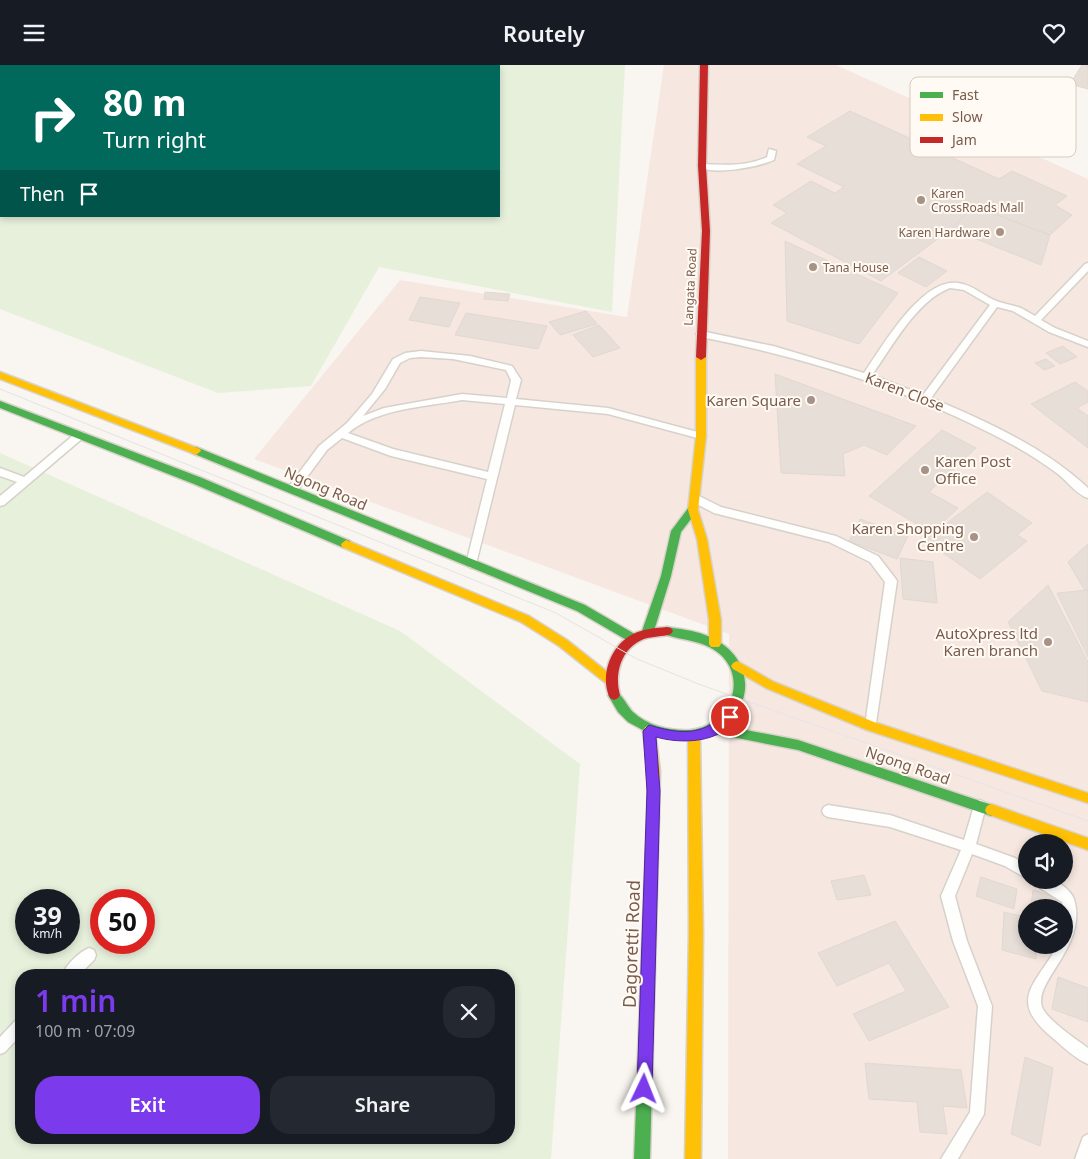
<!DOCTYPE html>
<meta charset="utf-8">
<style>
:root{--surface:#171b24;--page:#242831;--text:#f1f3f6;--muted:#9ea1a6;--accent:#7c3aed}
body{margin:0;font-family:"Noto Sans",sans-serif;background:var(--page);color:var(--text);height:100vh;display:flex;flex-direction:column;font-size:19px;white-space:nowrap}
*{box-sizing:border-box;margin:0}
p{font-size:16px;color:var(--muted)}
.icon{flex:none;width:28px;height:28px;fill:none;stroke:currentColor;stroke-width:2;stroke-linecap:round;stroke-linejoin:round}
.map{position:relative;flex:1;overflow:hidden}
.details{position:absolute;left:15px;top:904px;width:500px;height:175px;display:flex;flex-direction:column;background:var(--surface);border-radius:20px;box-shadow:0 2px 8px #0003}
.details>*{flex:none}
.hud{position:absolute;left:0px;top:0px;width:500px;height:152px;box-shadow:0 2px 8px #0003;background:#00695c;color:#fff;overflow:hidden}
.fabs{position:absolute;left:1018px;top:769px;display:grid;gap:10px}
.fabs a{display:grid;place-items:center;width:55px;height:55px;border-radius:50%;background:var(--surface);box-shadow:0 2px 8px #0003;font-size:25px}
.speed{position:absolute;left:15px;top:824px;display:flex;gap:10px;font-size:25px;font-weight:700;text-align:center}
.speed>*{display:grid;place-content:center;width:65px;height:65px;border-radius:50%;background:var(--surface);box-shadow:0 2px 8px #0003;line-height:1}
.speed small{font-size:12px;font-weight:400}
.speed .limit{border:8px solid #d22;background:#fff;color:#111}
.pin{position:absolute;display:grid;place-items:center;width:42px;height:42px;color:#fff;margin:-21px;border:2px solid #fff;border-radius:50%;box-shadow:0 1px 5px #0007}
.me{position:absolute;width:55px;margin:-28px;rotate:2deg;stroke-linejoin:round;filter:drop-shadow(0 0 4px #0008)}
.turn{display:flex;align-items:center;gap:18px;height:105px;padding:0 20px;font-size:22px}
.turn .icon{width:65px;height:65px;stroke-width:2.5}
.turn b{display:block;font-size:35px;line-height:42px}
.then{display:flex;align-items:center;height:48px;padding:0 20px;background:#0003;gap:10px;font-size:19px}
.round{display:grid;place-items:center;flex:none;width:52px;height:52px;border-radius:20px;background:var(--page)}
.headline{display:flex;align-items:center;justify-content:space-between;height:85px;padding:0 20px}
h1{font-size:30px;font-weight:600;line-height:38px;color:var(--accent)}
.cta{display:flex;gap:10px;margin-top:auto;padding:10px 20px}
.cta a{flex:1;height:58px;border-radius:20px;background:var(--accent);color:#fff;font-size:20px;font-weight:600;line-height:58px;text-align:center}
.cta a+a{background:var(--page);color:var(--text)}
header{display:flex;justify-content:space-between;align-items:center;height:65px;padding:0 20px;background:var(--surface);font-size:22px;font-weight:600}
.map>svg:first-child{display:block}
</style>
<header><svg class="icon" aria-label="menu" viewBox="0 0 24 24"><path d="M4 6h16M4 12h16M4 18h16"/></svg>Routely<svg class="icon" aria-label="heart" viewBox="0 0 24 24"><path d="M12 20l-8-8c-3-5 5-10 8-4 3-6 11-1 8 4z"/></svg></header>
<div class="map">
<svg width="1088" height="1094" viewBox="0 0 1088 1094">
<rect width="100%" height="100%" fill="#f9f5f0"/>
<path fill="#f6e8e1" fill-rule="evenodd" d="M664,0H836L1088,114V1094H728L729,569L254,394L400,215L627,252ZM1026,778H1064V815H1026ZM1026,842H1064V880H1026Z"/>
<path fill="#e7f0db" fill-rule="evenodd" d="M0,0H625L612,247L379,202L311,321L218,328L0,244ZM1,1H499V151H1Z
M0,388L400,566L580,699L551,1094H0ZM26,835H69V878H26ZM101,835H144V878H101ZM21,910H509V1072H21Z"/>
<path fill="#e6ded7" stroke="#e2d8d2" d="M1082,0H1088V24L1070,19Z
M850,46L999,114L1012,106L1067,131L1055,140L1072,150L1050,170L974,141L951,164L881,216L771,158L787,148L773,140L811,116L835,128L844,122L797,99L826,81L807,72Z
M974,141L1050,170L1041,200L951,164Z
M785,176L898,228L859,279L787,256Z
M919,192L947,206L926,222L898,208Z
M485,227L510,229L508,236L484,234Z
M420,232L460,238L449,262L409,255Z
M586,246L597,259L560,270L549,257Z
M466,248L547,261L538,284L455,270Z
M599,260L620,283L593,292L573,270Z
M1063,281L1077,292L1060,299L1046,288Z
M1046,294L1055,301L1044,305L1035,298Z
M775,309L916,361L887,390L864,380L843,389L845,411L781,408Z
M1075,317L1088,326V337L1077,343L1088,351V383L1031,339Z
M942,365L976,383L929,427L958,443L932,468L869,431Z
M987,427L1032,458L1017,470L1027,476L980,514L925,475Z
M860,454L908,471L897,494L849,476Z
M1088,479V525L1085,526L1068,497Z
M900,493L933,497L937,538L903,534Z
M1048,520L1088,597V637L1042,626L1008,557Z
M1088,525V592L1057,528Z
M864,810L871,830L837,835L831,816Z
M981,812L1017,824L1014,844L976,831Z
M1033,825L1057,833L1056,842L1031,840Z
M1004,847L1026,852V880H1037L1036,894L1002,885Z
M895,856L949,942L869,976L853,949L906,926L889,898L837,921L818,888Z
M1058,912L1088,923V957L1052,944Z
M1025,992L1053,1003L1040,1081L1011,1069Z
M865,998L961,1005L967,1043L943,1041L947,1069L920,1067L917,1037L869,1034Z"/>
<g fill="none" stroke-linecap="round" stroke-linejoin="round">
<g stroke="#d7d1cb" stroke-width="3">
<path id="lane" d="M769,84L776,86L774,95C758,102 712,111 698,101L702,99C724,100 746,102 767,92Z
M1088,198V206L1041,255L1055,263L1088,276V282L1049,267L1013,246L997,242L931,333C986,356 1044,382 1088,423V433C1077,430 1067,416 1058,409C1037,393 1014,380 990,368C898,321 802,292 701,272L696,269L701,266L773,281L864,308C882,282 922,212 958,218C974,220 984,232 999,237C1005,239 1012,240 1018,242C1024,244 1029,248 1035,251L1085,199ZM950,223L964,225L990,240L923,330L872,310C892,282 917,235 950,223Z
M421,286L470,291L512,301L521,315L516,334L608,343L705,369L706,371L701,374L608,349L515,340L476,499L471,503L466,499L487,414L391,391L342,373L327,385L296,427L292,428L287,424L319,381L347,358L372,329L393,294L405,288ZM421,292L453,294L506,305L511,315L507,333L462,329L384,343L363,351L385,324L400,298L410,293ZM462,335L505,339L488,407L393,384L348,368C378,343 425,342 462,335Z
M80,367L84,368L85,370L84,372L4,440L0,441V431L17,417L0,411V403L24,412L76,368Z
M695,429L721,442L836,471L878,491L895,513L897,516L875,665L871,666L867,665L865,661L885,517L870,497L829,477L714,448L691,436L690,433Z
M980,735L984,737L986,741L976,779L1015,793L1026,800V813L1005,801L972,789L955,831L967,876L992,941L984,1049L958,1094H941L970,1047L978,941L953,876L941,831L961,785L890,762L828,752L824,750L822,746L824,742L828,740L890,750L964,775L974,741L976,737Z
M1032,815C1038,815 1046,814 1052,815C1060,817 1071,826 1074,834C1088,882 1033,916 1042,942C1048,956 1076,974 1088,983V999C1076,994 1064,983 1054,974C1006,935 1035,921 1058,880H1064L1066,859L1062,837L1034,819Z
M89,883L94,885L96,890L94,895L79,910H62C66,900 79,887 89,883Z
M21,953V970L5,987L0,989V972L16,955Z
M1088,1069V1094H1075L1083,1072Z"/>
</g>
<g stroke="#d9d2cb" stroke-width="3">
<path id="fast" d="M0,336L202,413L350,476L351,479L346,483L342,482L194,419L0,343Z
M196,382L585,540L638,571L640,574L638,577H630L577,546L192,388L191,386L192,384Z
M693,441L698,445L681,467L671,511L653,569L651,572H643L641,569L661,511L671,466L689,442Z
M667,562C679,564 693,565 705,570C747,585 760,630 725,661L798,675L995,741L997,745L995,749L991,751L798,685L712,668L691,675L652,670L628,657L618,647L608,630L610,627C620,623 626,640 633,647C648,661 670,666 690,665C726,662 748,620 723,592C707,575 683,576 663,569L661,566L663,563Z
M653,746L658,748L659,752L650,1094H634L647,752L648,748Z"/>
</g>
<g stroke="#d9d2cb" stroke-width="3">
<path id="slow" d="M701,289L706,292V371L698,445L707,474L721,555V579L719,582H711L709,579V555L697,474L688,445L696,371V292Z
M0,307L200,384L201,386L196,390L192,388L0,314Z
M346,475L529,551L567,575L615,613L617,616L615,619H607L559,581L521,557L342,482L341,479Z
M737,596L774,617L874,657L1088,728V738L867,665L766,623L733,604L731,601L733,598Z
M649,661L653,662L655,666L660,706L659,752L658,756L653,758L648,756L647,752L648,706L643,666L645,662Z
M694,666L698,667L700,671L703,867L701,1094H685L689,867L688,671L690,667Z
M991,739L1088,773V785L987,749L985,745L987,741Z"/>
</g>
<g stroke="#d9d2cb" stroke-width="3">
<path id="jam" d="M700,0H708L706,101L710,166L706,292L701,295L696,292L702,166L698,101Z
M667,562L671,563L673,566L671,569C662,572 653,571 644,574C621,583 614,609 620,630L618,633L614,635L610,633C599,611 611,580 633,569C643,564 655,563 667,562Z"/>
</g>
<use href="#lane" fill="#fefefd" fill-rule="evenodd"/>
<use href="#fast" fill="#4caf50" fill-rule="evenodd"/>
<use href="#slow" fill="#ffc107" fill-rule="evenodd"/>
<use href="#jam" fill="#c62828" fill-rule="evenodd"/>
<path stroke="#e6e3e7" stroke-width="1" d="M0,324L556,548L637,594L701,620L1088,756"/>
</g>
<path fill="#7c3aed" stroke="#51269a" d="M730,647L736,652C722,679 680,679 656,672L660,726L652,1024L649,1029L644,1031L639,1029L637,1024L647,726L643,666L649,660C669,666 691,671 710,660C717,656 722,650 730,647Z"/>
<g fill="#a69286" stroke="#fffaf3" stroke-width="2">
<circle cx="921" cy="135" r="5"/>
<circle cx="1000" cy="167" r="5"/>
<circle cx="813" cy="202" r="5"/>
<circle cx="811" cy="335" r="5"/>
<circle cx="925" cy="405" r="5"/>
<circle cx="974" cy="472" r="5"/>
<circle cx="1048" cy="577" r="5"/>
</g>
<g text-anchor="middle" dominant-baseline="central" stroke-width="4" stroke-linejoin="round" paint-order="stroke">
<g font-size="12" fill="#7a5c4d" stroke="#fffaf3" text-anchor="start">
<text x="931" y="128">Karen<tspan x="931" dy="14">CrossRoads Mall</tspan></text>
<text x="990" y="167" text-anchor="end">Karen Hardware</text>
<text x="823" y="202">Tana House</text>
</g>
<g font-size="12" fill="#7a5c4d" stroke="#fffaf3">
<text transform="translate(690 222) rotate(-87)">Langata Road</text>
</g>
<g font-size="15" fill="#7a5c4d" stroke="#fffaf3">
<text transform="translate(905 326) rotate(21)">Karen Close</text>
<text transform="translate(326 423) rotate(23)">Ngong Road</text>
<text transform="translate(908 700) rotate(19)">Ngong Road</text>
</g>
<g font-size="15" fill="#7a5c4d" stroke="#fffaf3" text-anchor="end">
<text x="801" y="335">Karen Square</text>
<text x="935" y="396" text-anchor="start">Karen Post<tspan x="935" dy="17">Office</tspan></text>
<text x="964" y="463">Karen Shopping<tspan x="964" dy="17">Centre</tspan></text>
<text x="1038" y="568">AutoXpress ltd<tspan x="1038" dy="17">Karen branch</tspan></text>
</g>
<g font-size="18" fill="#7a5c4d" stroke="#fffaf3">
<text transform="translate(631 879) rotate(-88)">Dagoretti Road</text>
</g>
</g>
<rect x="910" y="12" width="166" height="80" rx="8" fill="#fffaf3" stroke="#d7cbc1" stroke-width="1"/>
<rect x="920" y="27" width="23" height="6" fill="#4caf50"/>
<rect x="920" y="49" width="23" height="7" fill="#ffc107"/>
<rect x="920" y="72" width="23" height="6" fill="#c62828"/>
<g font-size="14" fill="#7a5c4d">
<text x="952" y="35">Fast</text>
<text x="952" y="57">Slow</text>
<text x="952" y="80">Jam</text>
</g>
</svg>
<div class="fabs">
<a><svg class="icon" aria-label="sound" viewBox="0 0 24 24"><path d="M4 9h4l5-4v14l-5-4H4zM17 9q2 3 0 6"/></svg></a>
<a><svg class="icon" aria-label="layers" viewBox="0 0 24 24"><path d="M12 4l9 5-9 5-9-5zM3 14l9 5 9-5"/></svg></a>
</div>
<div class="speed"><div>39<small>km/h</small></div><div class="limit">50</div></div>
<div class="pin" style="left:730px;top:652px;background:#d93025"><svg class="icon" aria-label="arrive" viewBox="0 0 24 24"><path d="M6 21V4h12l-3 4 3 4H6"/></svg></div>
<svg class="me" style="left:644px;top:1024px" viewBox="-20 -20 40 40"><path d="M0-17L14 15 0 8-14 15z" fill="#7c3aed" stroke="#fff" stroke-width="4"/></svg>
<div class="hud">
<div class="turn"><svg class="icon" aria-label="right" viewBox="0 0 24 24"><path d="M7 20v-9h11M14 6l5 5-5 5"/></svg><div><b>80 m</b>Turn right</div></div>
<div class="then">Then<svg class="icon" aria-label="arrive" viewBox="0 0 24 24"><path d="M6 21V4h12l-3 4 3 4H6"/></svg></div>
</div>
<section class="details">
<div class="headline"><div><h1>1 min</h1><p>100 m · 07:09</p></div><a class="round"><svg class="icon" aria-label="close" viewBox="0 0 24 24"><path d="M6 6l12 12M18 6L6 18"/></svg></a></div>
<div class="cta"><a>Exit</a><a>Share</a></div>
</section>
</div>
